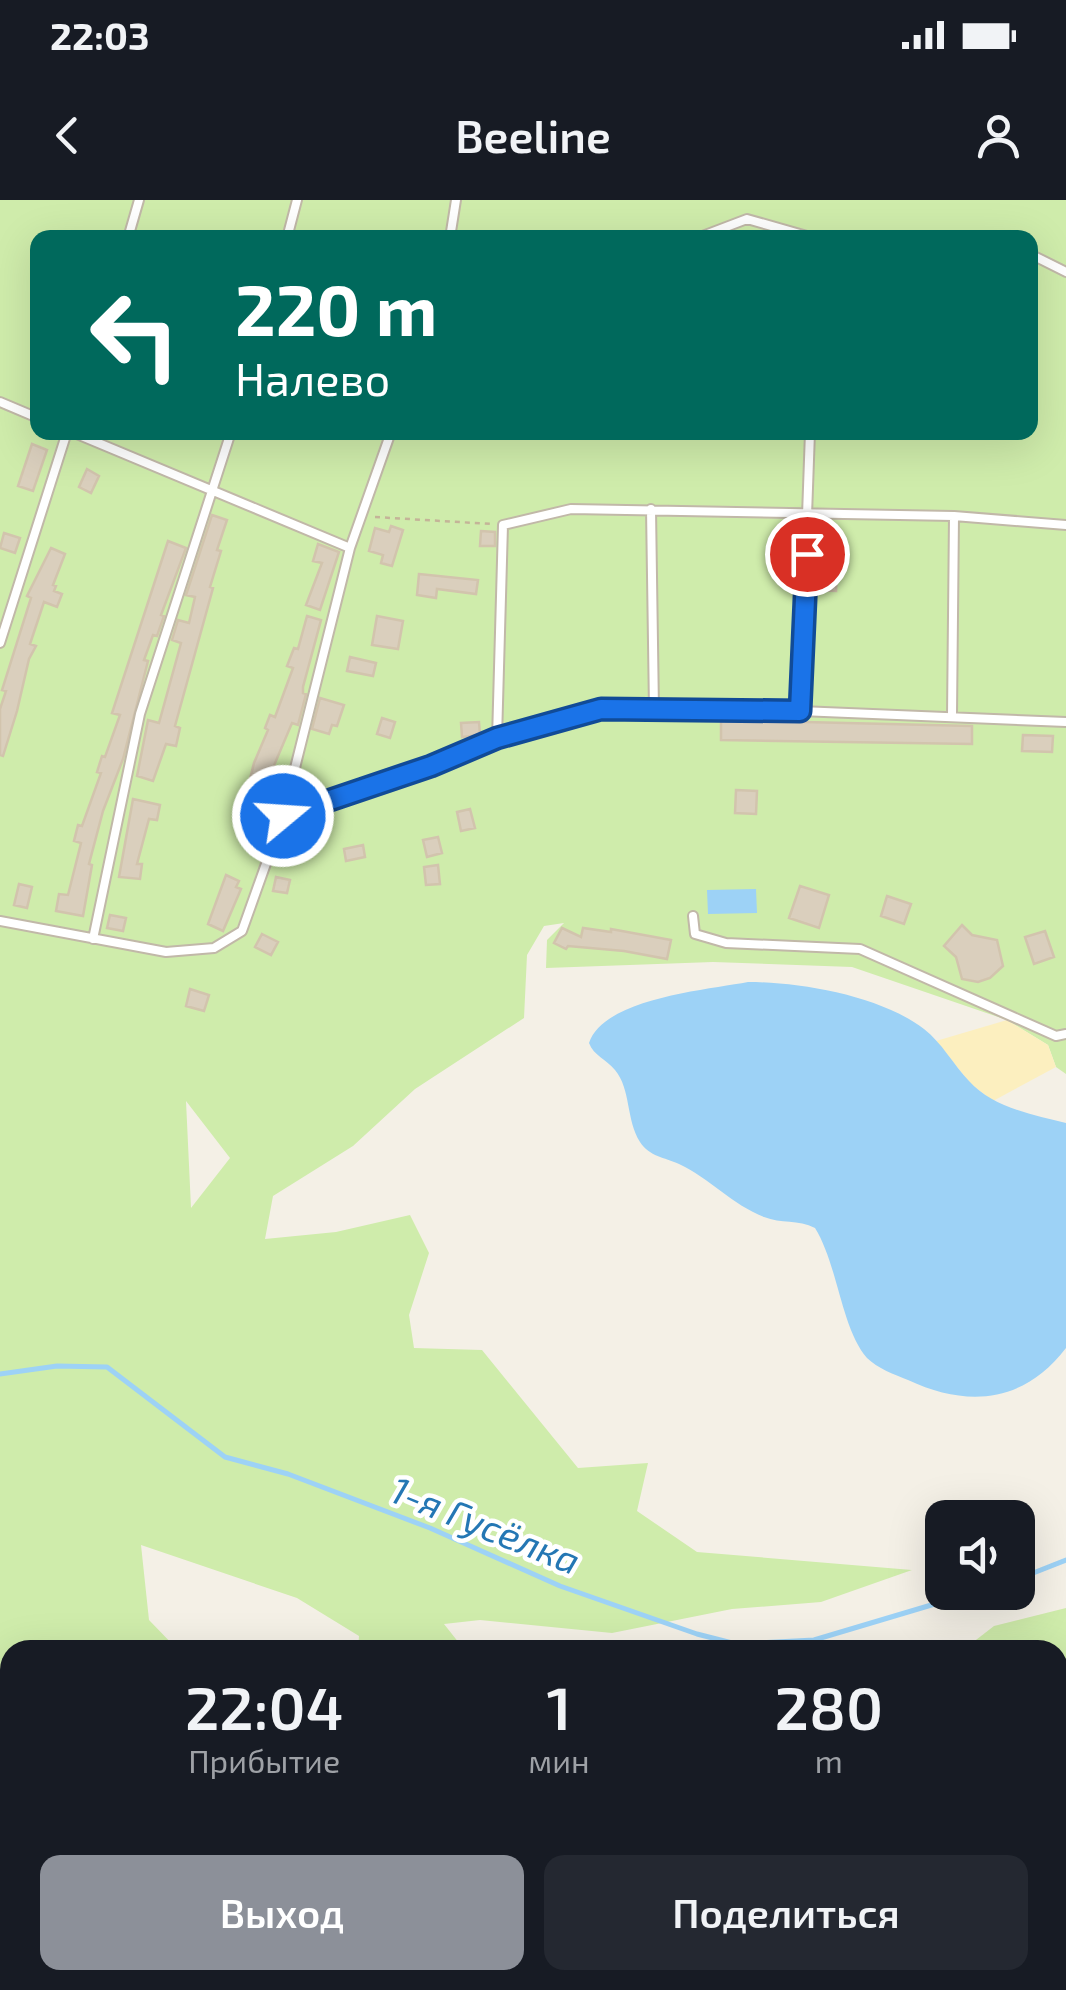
<!DOCTYPE html>
<html lang="ru">
<meta charset="utf-8">
<style>
:root{--surface:#171b24;--page:#242831;--text:#f1f3f6;--muted:#9ea1a6;--accent:#8c9099}
body{margin:0;font-family:"Exo 2",sans-serif;background:var(--page);color:var(--text);height:100vh;display:flex;flex-direction:column;font-size:38px;white-space:nowrap}
*{box-sizing:border-box;margin:0}
p{font-size:32px;color:var(--muted)}
.icon{flex:none;width:55px;height:55px;fill:none;stroke:currentColor;stroke-width:2;stroke-linecap:round;stroke-linejoin:round}
.map{position:relative;flex:1;overflow:hidden}
.details{position:absolute;left:0px;top:1440px;width:1068px;height:350px;display:flex;flex-direction:column;background:var(--surface);border-radius:30px 30px 0 0;box-shadow:0 10px 40px #0002}
.details>*{flex:none}
.hud{position:absolute;left:30px;top:30px;width:1008px;height:210px;border-radius:20px;box-shadow:0 10px 40px #0002;background:#00695c;color:#fff;overflow:hidden}
.tools{position:absolute;left:925px;top:1300px;display:grid;gap:20px}
.tools a{display:grid;place-items:center;width:110px;height:110px;border-radius:20px;background:var(--surface);box-shadow:0 10px 40px #0002;font-size:50px}
.pin{position:absolute;display:grid;place-items:center;width:85px;height:85px;color:#fff;margin:-42px;border:5px solid #fff;border-radius:50%;box-shadow:0 2px 10px #0007}
.me{position:absolute;width:110px;margin:-55px;rotate:72deg;stroke-linejoin:round;filter:drop-shadow(0 0 8px #0008)}
.turn{display:flex;align-items:center;gap:35px;height:210px;padding:0 40px;font-size:45px}
.turn .icon{width:130px;height:130px;stroke-width:2.5}
.turn b{display:block;font-size:70px;line-height:85px}
.eta{display:flex;justify-content:space-evenly;align-items:center;height:170px;text-align:center}
.eta b{font-size:60px;font-weight:600;line-height:70px}
.button{display:flex;gap:20px;margin-top:auto;padding:20px 40px}
.button a{flex:1;height:115px;border-radius:20px;background:var(--accent);color:#fff;font-size:40px;font-weight:600;line-height:115px;text-align:center}
.button a+a{background:var(--page);color:var(--text)}
.status{display:flex;justify-content:space-between;align-items:center;height:70px;padding:0 50px;background:var(--surface);direction:ltr}
.status svg{height:28px;fill:currentColor}
header{display:flex;justify-content:space-between;align-items:center;height:130px;padding:0 40px;background:var(--surface);font-size:45px;font-weight:600}
.map>svg:first-child{display:block}
</style>
<div class="status"><b>22:03</b><svg viewBox="0 0 49 12"><path d="M0 12V9h3v3zM5 12V6h3v6zM10 12V3h3v9zM15 12V0h3v12zM26 1h20v11H26zM47 4h2v5h-2z"/></svg></div>
<header><svg class="icon" aria-label="back" viewBox="0 0 24 24"><path d="M15 5l-7 7 7 7"/></svg>Beeline<svg class="icon" aria-label="person" viewBox="0 0 24 24"><circle cx="12" cy="8" r="4"/><path d="M4 21q1-7 8-7t8 7"/></svg></header>
<div class="map">
<svg width="1066" height="1790" viewBox="0 0 1066 1790">
<rect width="100%" height="100%" fill="#f4f0e6"/>
<path fill="#e9e2d4" d="M1066,1517V1790H636L637,1780H1058V1522Z"/>
<path fill="#cfecab" fill-rule="evenodd" d="M0,0H1066V874L1056,867L1048,845L1007,820L852,767L713,762L546,768L547,740L564,723L544,726L527,755L524,818L415,889L353,946L273,996L265,1039L336,1032L410,1015L429,1053L409,1115L414,1148L482,1150L578,1268L648,1263L637,1311L697,1352L912,1370L821,1402L732,1409L612,1433L480,1420L444,1424L463,1448L470,1450H358L359,1436L297,1398L141,1345L149,1420L178,1450H10V1780H637L636,1790H0ZM38,38H1030V232H38ZM186,901L230,958L191,1008Z
M1066,1408V1517L1058,1522V1450H963L994,1426Z"/>
<path fill="#fcefbf" d="M1007,820L1048,845L1056,867L993,901L971,884L936,841Z"/>
<path fill="#9dd2f6" d="M756,689L757,713L708,714L707,690Z
M748,782C801,782 881,796 924,829C942,843 953,864 969,881C992,907 1033,915 1066,923V1148C1024,1203 968,1208 908,1180C895,1175 877,1168 867,1158C841,1128 838,1065 815,1028C798,1019 781,1024 764,1017C733,1005 709,978 679,964C664,957 650,957 640,942C626,920 631,889 615,870C606,859 594,856 589,843C604,798 707,790 748,782Z"/>
<g fill="none" stroke-linecap="round" stroke-linejoin="round">
<path stroke="#9dd2f6" stroke-width="5" d="M0,1174L57,1166L107,1167L225,1257L288,1274L430,1328L560,1386L697,1434L736,1444L814,1440L975,1392
M1018,1379L1066,1360"/>
</g>
<path fill="#dacfbd" stroke="#d2c4ad" stroke-width="2.5" d="M32,244L47,250L33,291L18,286Z
M87,269L99,276L91,293L79,287Z
M212,315L227,320L217,350L221,351L210,387L213,388L175,526L180,528L176,546L166,544L153,581L137,576L148,520L159,523L181,443L172,440L178,420L189,423L195,397L186,395Z
M391,326L403,330L392,366L381,363L383,355L369,351L375,328L389,332Z
M481,331L495,332V346H480Z
M4,333L20,338L15,353L0,348Z
M168,341L186,348L161,415L164,416L157,436L153,435L144,460L148,461L123,559L103,611L89,664L92,665L83,716L56,711L59,694L68,695L81,643L74,641L78,625L82,626L101,573L97,572L102,556L105,557L120,515L112,513Z
M318,344L339,352L320,410L306,405L322,363L313,361Z
M51,348L65,354L53,385L56,386L54,391L62,394L57,407L44,402L30,444L36,446L29,459L17,511L3,556L0,555V509L6,491L2,490L31,398L27,396Z
M812,372L837,373L836,391L812,390Z
M419,374L478,380L476,394L437,389L436,398L417,395Z
M307,416L321,420L303,487V493L306,494L298,525L292,523L267,582L274,584L260,633L242,625L254,598L246,595L254,563L268,530L265,528L270,515L275,517L293,468L287,466L294,448L298,449Z
M377,416L403,421L398,449L372,445Z
M350,457L376,463L373,476L347,471Z
M320,498L344,505L337,526L332,525L329,534L312,529Z
M382,518L395,522L390,538L377,534Z
M721,520L972,526V544L721,540Z
M479,522L480,535L462,537L461,523Z
M1023,535L1053,536L1052,552L1022,551Z
M736,590L757,591L756,614L735,613Z
M133,599L160,605L157,620L149,619L137,664H142L140,679L119,677Z
M470,609L475,628L461,631L457,612Z
M438,637L442,653L427,657L423,640Z
M363,645L365,657L346,661L344,649Z
M438,665L440,684L426,685L424,667Z
M226,675L239,681L236,687L241,689L223,731L208,724Z
M276,677L290,680L287,693L273,691Z
M19,684L32,687L27,708L14,705Z
M800,686L829,695L819,728L789,718Z
M887,696L911,704L904,724L881,716Z
M110,715L126,718L123,731L107,728Z
M962,725L972,735L997,740L1003,766L990,778L978,782L962,779L956,757L944,746Z
M562,728L581,737L583,728L611,732V729L671,740L667,759L624,751L568,746L566,749L554,743Z
M1045,731L1054,757L1034,764L1025,737Z
M262,734L278,742L271,755L255,747Z
M190,789L209,795L204,811L186,806Z"/>
<g fill="none" stroke-linecap="round" stroke-linejoin="round">
<g stroke="#c1b8a8" stroke-width="12">
<path id="service" d="M128,38L139,0
M287,38L297,0
M450,38L456,0
M697,38L747,19L814,38
M1030,54L1066,72
M0,202L38,218
M72,232L350,348
M651,309L654,510
M0,443L67,232
M800,511L810,232
M952,515L954,316
M497,539L503,325L571,309L954,316L1066,325
M283,616L350,348L391,232
M693,716L695,734L726,743L860,749L1056,836L1066,834
M0,721L166,752L214,748L242,731L283,616L431,566L497,539L601,509L800,511L1066,522
M93,739L140,514L231,232
M1010,1780L1013,1790"/>
</g>
<path stroke="#c4b498" stroke-width="2.5" stroke-dasharray="5 5" stroke-linecap="butt" d="M375,317L492,324"/>
<use href="#service" stroke="#fff" stroke-width="8"/>
</g>
<g fill="none" stroke-linecap="round" stroke-linejoin="round">
<g stroke="#114b97" stroke-width="25">
<path id="route" d="M283,616L431,566L497,538L601,509L800,511L807,354"/>
</g>
<use href="#route" stroke="#1a73e8" stroke-width="18"/>
</g>
<g text-anchor="middle" dominant-baseline="central" stroke-width="9" stroke-linejoin="round" paint-order="stroke">
<g font-size="38" font-style="italic" fill="#2477b4" stroke="#fff">
<text transform="translate(486 1324) rotate(22)">1-я Гусёлка</text>
</g>
</g>
</svg>
<div class="tools">
<a><svg class="icon" aria-label="sound" viewBox="0 0 24 24"><path d="M4 9h4l5-4v14l-5-4H4zM17 9q2 3 0 6"/></svg></a>
</div>
<div class="pin" style="left:807px;top:354px;background:#d93025"><svg class="icon" aria-label="arrive" viewBox="0 0 24 24"><path d="M6 21V4h12l-3 4 3 4H6"/></svg></div>
<svg class="me" style="left:283px;top:616px" viewBox="-20 -20 40 40"><circle r="17" fill="#1a73e8" stroke="#fff" stroke-width="3"/><path d="M0-11L8 9 0 5-8 9z" fill="#fff"/></svg>
<div class="hud">
<div class="turn"><svg class="icon" aria-label="left" viewBox="0 0 24 24"><path d="M17 20v-9H6M10 6l-5 5 5 5"/></svg><div><b>220 m</b>Налево</div></div>
</div>
<section class="details">
<div class="eta">
<div><b>22:04</b><p>Прибытие</p></div>
<div><b>1</b><p>мин</p></div>
<div><b>280</b><p>m</p></div>
</div>
<div class="button"><a>Выход</a><a>Поделиться</a></div>
</section>
</div>
